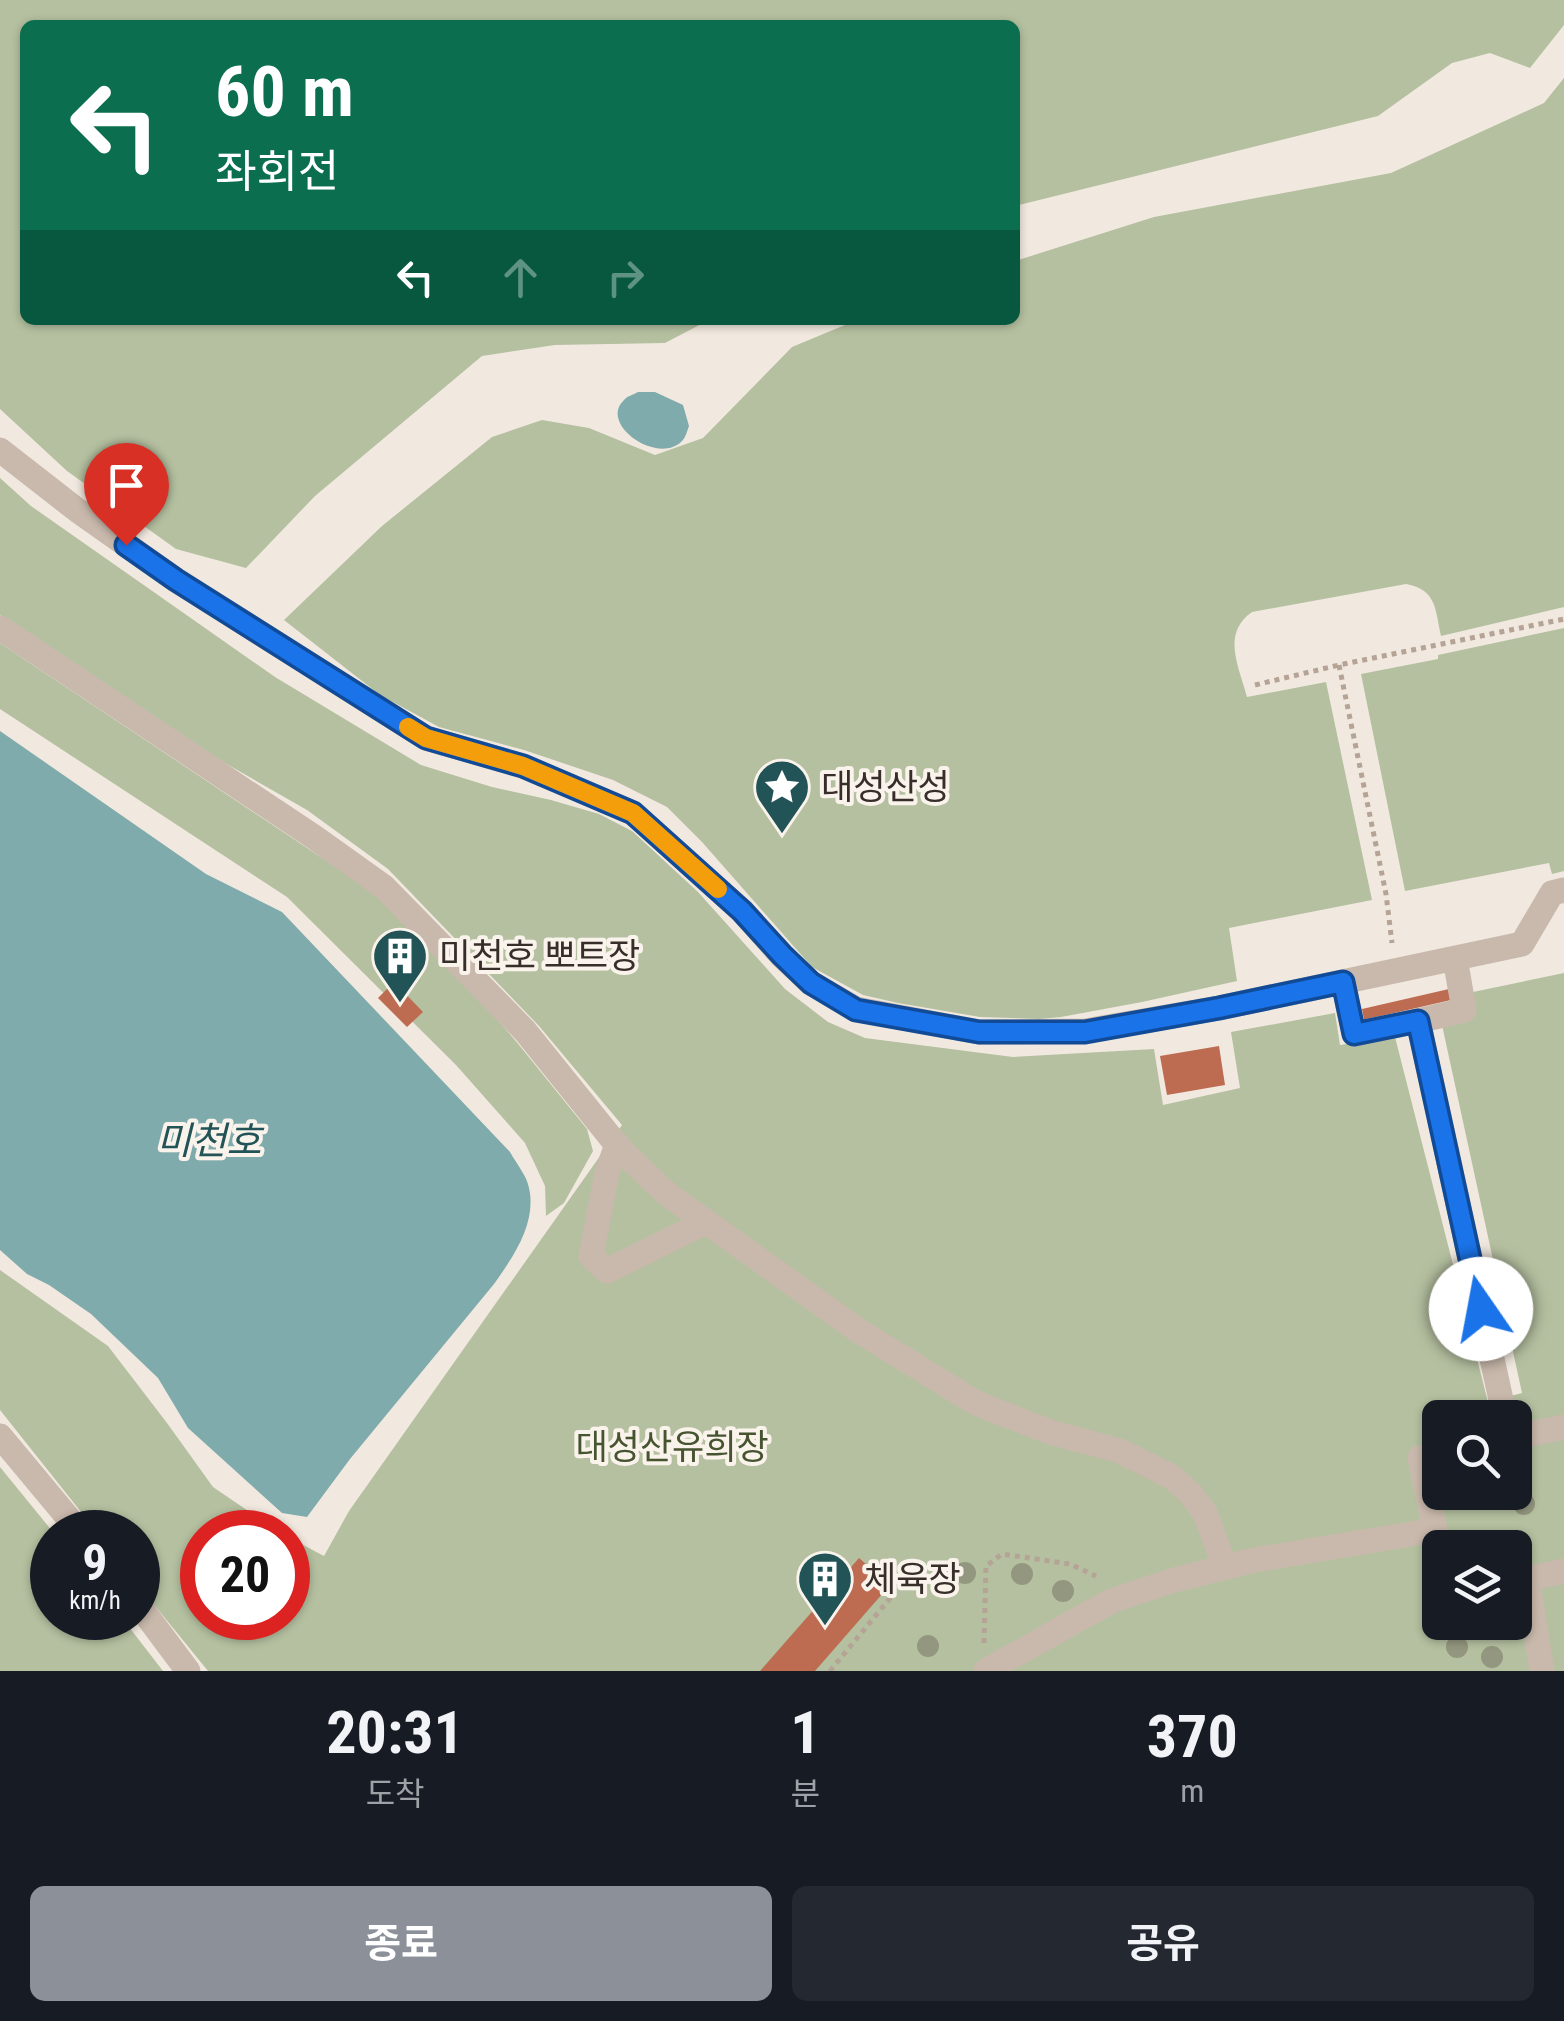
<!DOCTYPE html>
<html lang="ko">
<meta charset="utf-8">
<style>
:root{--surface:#171b24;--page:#242831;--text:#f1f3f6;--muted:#9ea1a6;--accent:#8c9099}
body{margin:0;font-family:"Roboto Condensed","Noto Sans KR",sans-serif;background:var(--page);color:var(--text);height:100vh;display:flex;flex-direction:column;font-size:38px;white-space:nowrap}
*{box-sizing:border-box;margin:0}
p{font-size:32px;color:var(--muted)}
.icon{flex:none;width:55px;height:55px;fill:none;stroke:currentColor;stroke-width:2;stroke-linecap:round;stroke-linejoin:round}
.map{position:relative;height:1671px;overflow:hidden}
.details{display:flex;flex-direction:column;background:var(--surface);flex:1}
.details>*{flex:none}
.guide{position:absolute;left:20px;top:20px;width:1000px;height:305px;border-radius:15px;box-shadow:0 2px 8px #0004;background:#0b6e4f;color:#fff;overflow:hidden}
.tools{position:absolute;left:1422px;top:1400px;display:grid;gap:20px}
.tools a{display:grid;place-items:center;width:110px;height:110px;border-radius:15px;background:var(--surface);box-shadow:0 2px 8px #0004;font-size:50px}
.speed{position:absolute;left:30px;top:1510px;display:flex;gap:20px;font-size:50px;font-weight:700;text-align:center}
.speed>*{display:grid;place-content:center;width:130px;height:130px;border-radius:50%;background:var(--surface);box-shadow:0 2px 8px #0004;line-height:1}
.speed small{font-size:25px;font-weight:400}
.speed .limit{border:15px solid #d22;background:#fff;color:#111}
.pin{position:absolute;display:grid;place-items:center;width:85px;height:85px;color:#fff;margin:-102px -42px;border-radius:50% 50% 50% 0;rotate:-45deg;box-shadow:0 0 10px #0007}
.pin .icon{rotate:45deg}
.me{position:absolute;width:110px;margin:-55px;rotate:348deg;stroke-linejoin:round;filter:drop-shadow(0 0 8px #0008)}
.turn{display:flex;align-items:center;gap:35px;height:210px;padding:0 30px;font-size:45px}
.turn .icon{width:130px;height:130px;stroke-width:2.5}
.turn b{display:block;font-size:70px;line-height:85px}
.lanes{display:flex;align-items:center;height:95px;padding:0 30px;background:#0003;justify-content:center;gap:50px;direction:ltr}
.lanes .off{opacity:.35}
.eta{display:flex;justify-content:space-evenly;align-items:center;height:170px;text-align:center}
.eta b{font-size:60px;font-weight:700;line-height:70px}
.cta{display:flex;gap:20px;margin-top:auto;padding:20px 30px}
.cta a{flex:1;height:115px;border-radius:15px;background:var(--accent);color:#fff;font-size:40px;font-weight:700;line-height:115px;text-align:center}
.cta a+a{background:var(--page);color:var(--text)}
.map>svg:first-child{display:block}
</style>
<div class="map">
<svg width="1564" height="1671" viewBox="0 0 1564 1671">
<rect width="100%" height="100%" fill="#f1e9df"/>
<path fill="#b5c0a0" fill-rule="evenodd" d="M0,0H1564V25L1530,68L1490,53L1452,63L1378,116L1015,206V25H25V320H709L665,343L555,345L482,356L315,496L246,568L176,549L67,471L0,409Z
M1564,78V607L1441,636C1435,609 1437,590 1406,584L1252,612C1221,634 1239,666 1247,697L1326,682L1372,900L1229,928L1237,981L1142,1002L1061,1017L1039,1019L980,1017L898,1003L863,995L812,967L702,842L667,807L613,780L524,750L439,727L380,695L284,620L382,526L492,437L542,420L589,428L655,455L703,438L792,347L857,320H1015V261L1154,217L1391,173L1544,103Z
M0,478L31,506L275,677L421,765L492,787L551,800L599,814L632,831L698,892L785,989L828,1022L865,1038L1013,1057L1154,1049L1163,1105L1240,1088L1231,1032L1335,1013L1340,1045L1395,1037L1488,1402L1522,1393L1442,1025L1476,1014L1473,992L1564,973V1671H208L138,1585V1532H97L0,1410V1270L108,1346L167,1423L213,1487L279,1532H202V1618H288V1537L324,1556L349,1511L622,1125L539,1026L388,869L307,810L155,723L0,615ZM1440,1418H1515V1492H1440ZM1440,1548H1515V1622H1440Z
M1564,628V871L1552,874L1549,863L1405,891L1361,674L1438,659V655Z
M0,643L364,886L395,911L445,960L515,1040L587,1129L593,1151L564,1203L546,1216L545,1186L525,1143L456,1065L287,897L0,709Z
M0,1467L53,1532L52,1618H122L163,1671H0Z"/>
<path fill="#80abac" d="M638,392H655L683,405L689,426C687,431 686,437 682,441C658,466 598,424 624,400C627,396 633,395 638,392Z
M0,731L206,874L282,912L510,1152C516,1163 527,1176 529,1188C537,1223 513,1257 494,1284L350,1459L307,1517L282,1513L188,1428L158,1378L91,1314L49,1285L27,1274L0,1250Z"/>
<path fill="#bd6b51" d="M394,982L423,1012L407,1027L378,998Z
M1449,989L1451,1000L1364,1020L1362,1009Z
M1219,1046L1225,1085L1167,1095L1160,1056Z
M859,1558L890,1585L815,1671H760Z"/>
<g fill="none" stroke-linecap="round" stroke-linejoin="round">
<path stroke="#b5a396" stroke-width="5" stroke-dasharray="5 5" stroke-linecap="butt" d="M1339,665L1386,894L1392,943
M1255,685L1339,665L1564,619
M984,1643L986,1566L1002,1554L1070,1564L1096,1576
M830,1671L891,1597"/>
<path stroke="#c9b9ac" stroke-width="25" d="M0,450L77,510L176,580L426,738L523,766L633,813L742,911L781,955L811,983L856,1009L979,1032L1085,1031L1219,1008L1522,944L1552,893L1564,890
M0,628L314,837L384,887L525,1031L620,1149L666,1193L859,1331L976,1403L1050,1432L1120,1451L1172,1477L1190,1493L1205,1513L1225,1567
M1455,958L1464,1010L1418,1021L1505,1418
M1343,982L1354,1034L1418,1021
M617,1144L607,1173L591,1256L607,1271L706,1222
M0,1436L80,1532
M1515,1437L1564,1427
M1435,1530L1440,1555
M1527,1579L1564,1571
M1515,1582L1527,1579L1542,1671
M138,1604L188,1671
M986,1671L1111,1601L1174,1580L1254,1560L1435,1530L1420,1458L1440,1453"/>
</g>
<g fill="#94977f">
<circle cx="1524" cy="1504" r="11"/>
<circle cx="965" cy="1573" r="11"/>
<circle cx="1022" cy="1574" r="11"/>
<circle cx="1063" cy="1591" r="11"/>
<circle cx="928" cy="1646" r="11"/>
<circle cx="1457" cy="1647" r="11"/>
<circle cx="1492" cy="1657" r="11"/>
</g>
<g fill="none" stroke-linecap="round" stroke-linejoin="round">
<g stroke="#114b97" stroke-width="25">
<path id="route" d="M126,545L176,580L426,738L523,766L633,813L742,911L782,955L811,983L856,1010L979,1032H1085L1219,1008L1343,982L1354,1034L1418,1021L1481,1309"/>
</g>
<use href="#route" stroke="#1a73e8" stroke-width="18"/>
<path stroke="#f59e0b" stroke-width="18" d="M408,727L426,738L523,766L633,813L718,889"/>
</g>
<defs>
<g id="sight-pin" transform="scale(2.875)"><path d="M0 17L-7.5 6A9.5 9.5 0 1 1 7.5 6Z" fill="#225356" stroke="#f9f3ec"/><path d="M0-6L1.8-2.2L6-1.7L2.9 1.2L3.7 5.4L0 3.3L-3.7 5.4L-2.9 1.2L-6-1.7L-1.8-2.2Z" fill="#fff"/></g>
<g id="building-pin" transform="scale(2.875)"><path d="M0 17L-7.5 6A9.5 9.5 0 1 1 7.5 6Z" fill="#225356" stroke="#f9f3ec"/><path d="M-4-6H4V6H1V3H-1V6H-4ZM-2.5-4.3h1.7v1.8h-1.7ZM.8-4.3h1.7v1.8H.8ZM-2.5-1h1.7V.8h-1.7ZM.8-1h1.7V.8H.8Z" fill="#fff"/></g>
</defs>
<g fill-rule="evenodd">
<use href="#sight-pin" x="782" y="787"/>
<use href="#building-pin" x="400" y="956"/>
<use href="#building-pin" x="825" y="1579"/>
</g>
<g text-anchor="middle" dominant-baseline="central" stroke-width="8" stroke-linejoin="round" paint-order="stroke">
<g font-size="35" fill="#372e2a" stroke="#f9f3ec" text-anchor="start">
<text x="821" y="787">대성산성</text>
<text x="439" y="956">미천호 뽀트장</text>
<text x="864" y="1579">체육장</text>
</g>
<g font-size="35" fill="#475430" stroke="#f9f3ec">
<text x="672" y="1447">대성산유희장</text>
</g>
<g font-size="38" font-style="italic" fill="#225356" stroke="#f9f3ec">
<text x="209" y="1141">미천호</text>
</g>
</g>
</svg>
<div class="tools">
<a><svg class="icon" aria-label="search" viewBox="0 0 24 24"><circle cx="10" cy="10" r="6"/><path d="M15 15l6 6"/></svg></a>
<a><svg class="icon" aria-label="layers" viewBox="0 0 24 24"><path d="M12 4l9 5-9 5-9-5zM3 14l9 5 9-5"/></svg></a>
</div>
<div class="speed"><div>9<small>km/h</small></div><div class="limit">20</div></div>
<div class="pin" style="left:126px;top:545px;background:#d93025"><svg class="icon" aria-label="arrive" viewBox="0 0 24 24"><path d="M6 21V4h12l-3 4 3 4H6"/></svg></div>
<svg class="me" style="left:1481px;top:1309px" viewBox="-20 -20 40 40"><circle r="19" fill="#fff"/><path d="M0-13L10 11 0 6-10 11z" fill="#1a73e8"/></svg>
<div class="guide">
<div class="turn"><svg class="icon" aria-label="left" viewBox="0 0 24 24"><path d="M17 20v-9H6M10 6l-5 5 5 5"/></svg><div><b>60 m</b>좌회전</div></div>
<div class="lanes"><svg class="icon" aria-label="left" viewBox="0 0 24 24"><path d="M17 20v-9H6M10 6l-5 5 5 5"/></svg><svg class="icon off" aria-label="ahead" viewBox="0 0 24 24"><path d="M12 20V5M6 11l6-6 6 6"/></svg><svg class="icon off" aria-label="right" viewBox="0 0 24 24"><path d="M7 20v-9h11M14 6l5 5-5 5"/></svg></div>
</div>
</div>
<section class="details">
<div class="eta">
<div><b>20:31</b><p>도착</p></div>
<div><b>1</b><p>분</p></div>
<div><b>370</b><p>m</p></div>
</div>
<div class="cta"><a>종료</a><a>공유</a></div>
</section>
